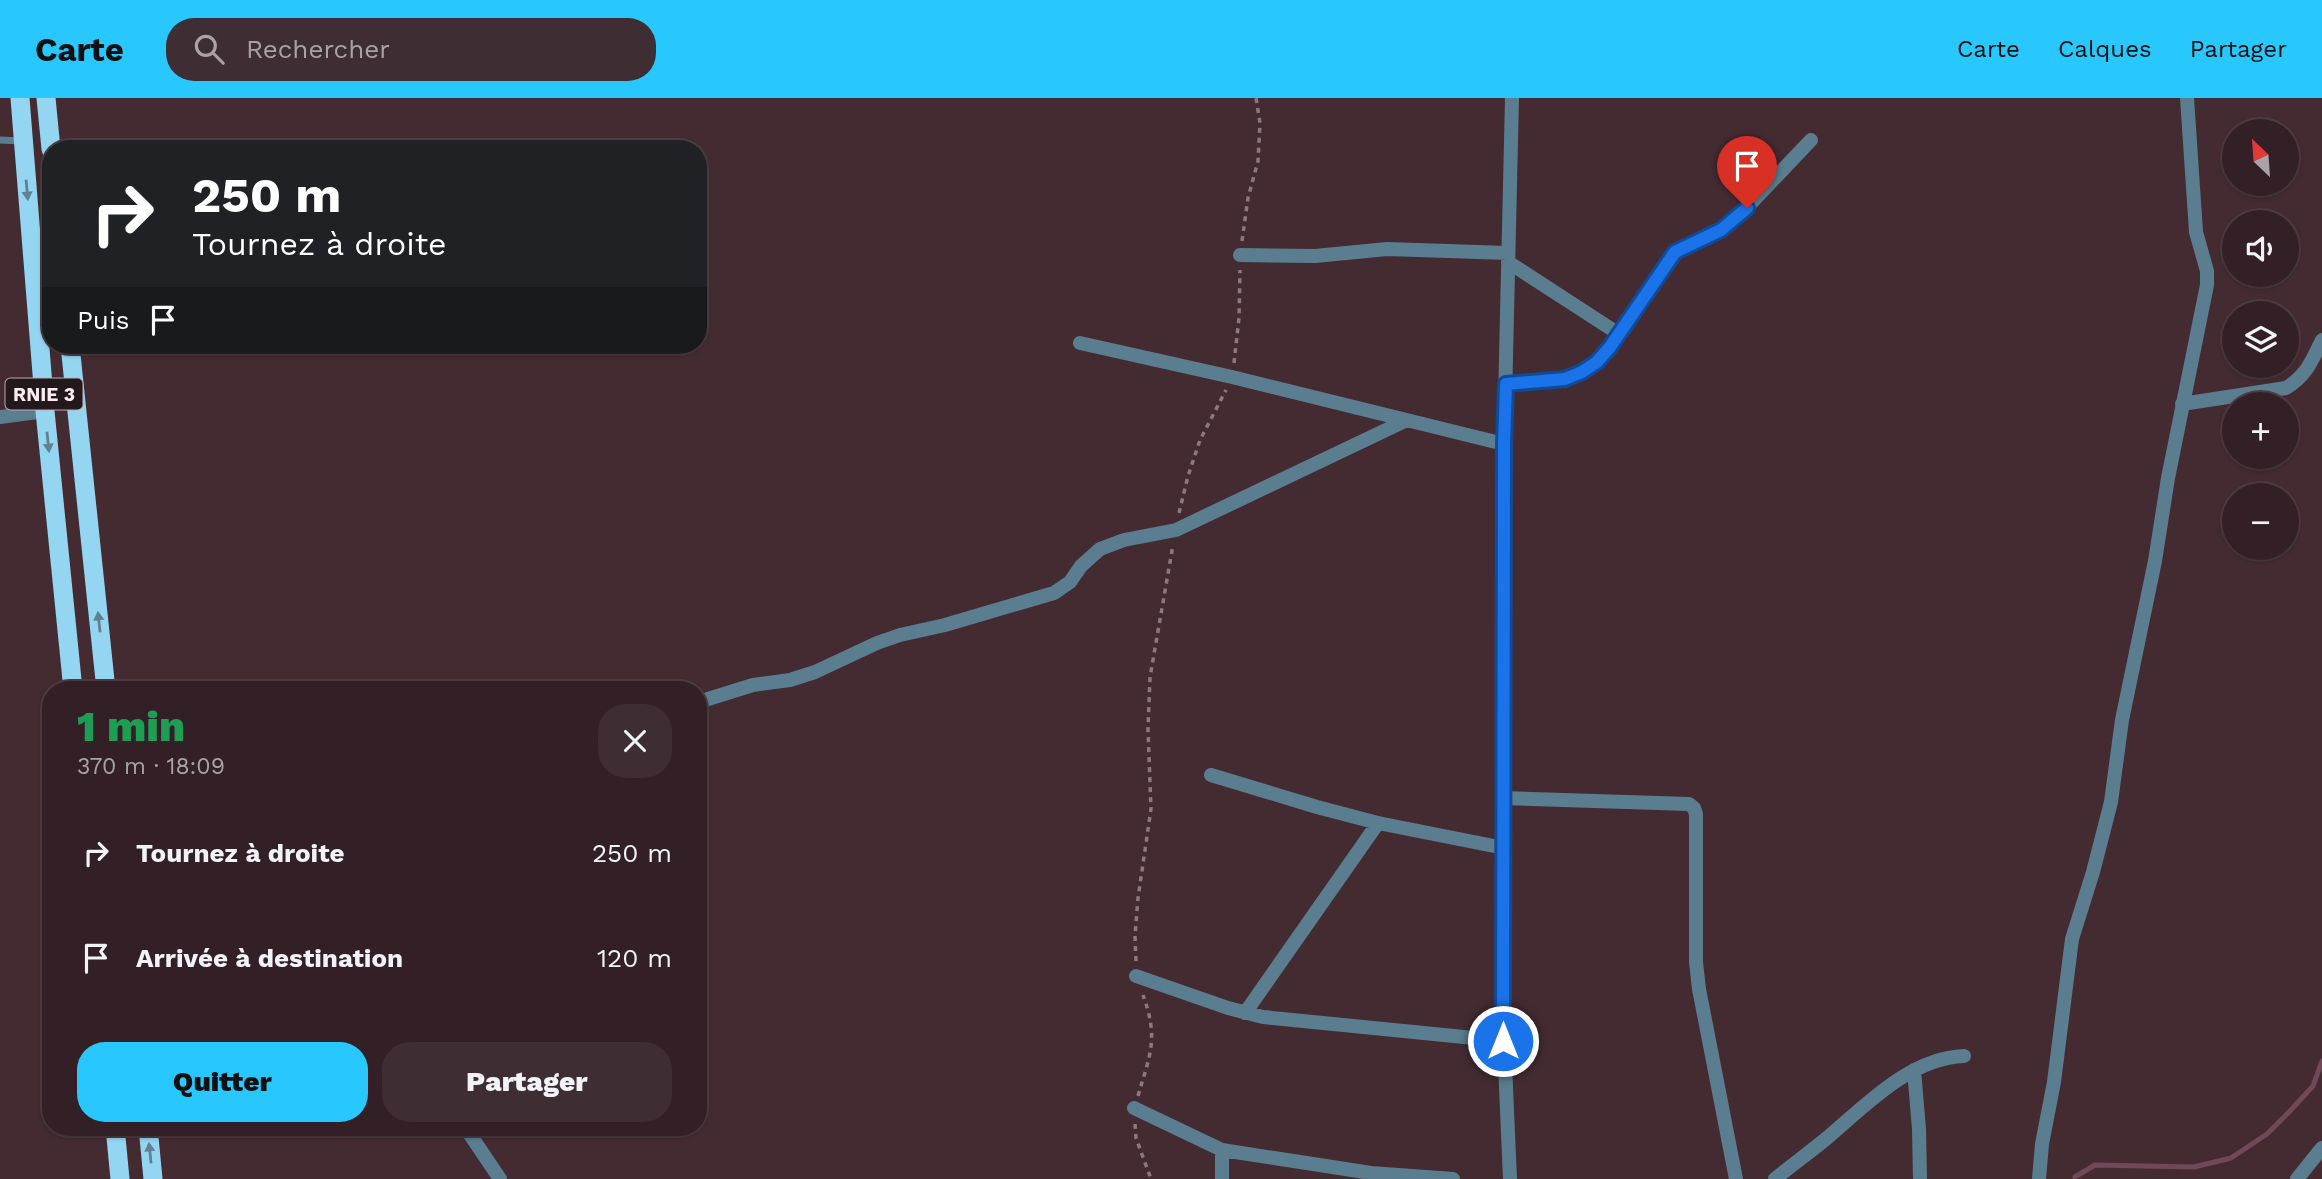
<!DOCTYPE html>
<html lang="fr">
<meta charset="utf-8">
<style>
:root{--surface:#332026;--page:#3e2d32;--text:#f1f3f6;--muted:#a9a3a7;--line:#4e3e43;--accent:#28c8ff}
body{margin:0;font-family:"Work Sans",sans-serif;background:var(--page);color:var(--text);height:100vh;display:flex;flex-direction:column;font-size:26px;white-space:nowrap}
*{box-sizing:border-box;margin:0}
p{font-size:23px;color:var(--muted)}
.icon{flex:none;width:38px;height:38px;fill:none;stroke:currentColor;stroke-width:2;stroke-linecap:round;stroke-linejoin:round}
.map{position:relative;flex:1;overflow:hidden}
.drawer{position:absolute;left:42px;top:583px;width:665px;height:455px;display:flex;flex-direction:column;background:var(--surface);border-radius:28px;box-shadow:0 2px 5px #0004,0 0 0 2px var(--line)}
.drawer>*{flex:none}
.guide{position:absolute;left:42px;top:42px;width:665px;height:214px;border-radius:28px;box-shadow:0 2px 5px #0004,0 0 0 2px var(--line);background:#202124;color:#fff;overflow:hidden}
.needle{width:46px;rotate:335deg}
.buttons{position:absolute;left:2222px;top:21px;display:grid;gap:14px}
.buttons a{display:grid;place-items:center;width:77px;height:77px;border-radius:50%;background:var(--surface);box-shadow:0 2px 5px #0004,0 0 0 2px var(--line);font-size:35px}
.pin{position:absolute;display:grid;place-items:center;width:60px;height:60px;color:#fff;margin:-72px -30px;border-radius:50% 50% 50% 0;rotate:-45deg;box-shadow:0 0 7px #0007}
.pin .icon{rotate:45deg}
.me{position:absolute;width:77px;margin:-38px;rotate:0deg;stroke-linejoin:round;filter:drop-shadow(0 0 5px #0008)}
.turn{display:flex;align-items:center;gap:24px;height:147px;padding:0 35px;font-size:32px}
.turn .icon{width:91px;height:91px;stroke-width:2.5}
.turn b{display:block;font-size:49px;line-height:60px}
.then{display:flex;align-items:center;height:66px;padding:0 35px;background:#0003;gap:14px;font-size:26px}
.round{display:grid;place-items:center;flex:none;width:74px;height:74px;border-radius:28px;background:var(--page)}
.head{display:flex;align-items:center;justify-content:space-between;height:119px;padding:0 35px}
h1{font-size:42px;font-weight:800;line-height:52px;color:#1e9e55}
.button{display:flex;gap:14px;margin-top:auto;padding:14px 35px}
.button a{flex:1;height:80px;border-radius:28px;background:var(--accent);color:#111;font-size:28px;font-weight:800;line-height:80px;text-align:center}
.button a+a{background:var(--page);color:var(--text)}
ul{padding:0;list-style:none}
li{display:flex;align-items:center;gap:21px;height:105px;padding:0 35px}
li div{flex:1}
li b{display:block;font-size:26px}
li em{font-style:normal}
header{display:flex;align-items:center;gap:42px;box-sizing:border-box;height:98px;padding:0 35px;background:var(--accent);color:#111}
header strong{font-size:33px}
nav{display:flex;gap:38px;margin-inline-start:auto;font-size:24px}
.search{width:490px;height:63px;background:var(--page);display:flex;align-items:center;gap:18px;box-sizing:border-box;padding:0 24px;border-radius:28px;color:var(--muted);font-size:26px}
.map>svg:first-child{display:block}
</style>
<header>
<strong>Carte</strong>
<div class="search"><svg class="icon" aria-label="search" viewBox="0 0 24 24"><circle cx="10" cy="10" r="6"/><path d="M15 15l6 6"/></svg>Rechercher</div>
<nav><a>Carte</a><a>Calques</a><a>Partager</a></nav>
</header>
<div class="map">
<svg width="2322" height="1081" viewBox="0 0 2322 1081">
<rect width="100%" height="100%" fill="#442b32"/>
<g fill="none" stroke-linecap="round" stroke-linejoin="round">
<path stroke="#724859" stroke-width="5" d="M2075,1079L2095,1067L2194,1069L2231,1060L2267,1036L2289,1014L2313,988L2322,963"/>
<path stroke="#8d787d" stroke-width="3.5" stroke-dasharray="5 5" stroke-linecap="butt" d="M1242,143L1248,100L1258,63L1260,25L1256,0
M1234,265L1239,220L1240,172
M1179,415L1188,378L1200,342L1226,292
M1136,863L1135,838L1138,800L1151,711L1148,631L1150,579L1173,447
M1138,998C1150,956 1159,941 1143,897
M1135,1026L1136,1040L1151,1081"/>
<path stroke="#5a7e8f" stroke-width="7" d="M0,42L22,43"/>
<path stroke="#5a7e8f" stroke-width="14" d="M1240,157L1315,158L1387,151L1508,155
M1508,164L1619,236
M1080,245L1232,279L1504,346
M1506,287L1565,281L1582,274L1597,264L1610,249L1675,154L1721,132L1735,122L1811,42
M2182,306L2286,290C2306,278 2312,263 2322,242
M0,319L45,313
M698,606L708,601L753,587L790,582L815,574L877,545L900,537L945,527L1054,495L1070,484L1081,468L1100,451L1124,442L1176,432L1407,322
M1211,677L1317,709L1378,725L1504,750
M1504,700L1689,706L1694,710L1696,716V864L1699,891L1736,1081
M1136,878L1228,910L1263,919L1504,943
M1245,915L1378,725
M1914,972L1919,1031L1920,1081
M1134,1010L1222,1052
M465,1029L500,1081
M1222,1081V1052L1371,1075
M1371,1081V1075L1453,1081
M1510,1081L1504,943V346L1512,0
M1775,1081C1792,1067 1810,1054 1827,1040C1866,1007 1910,960 1964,958
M2039,1081L2042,1046L2054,984L2072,841L2093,774L2111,704L2122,622L2155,463L2168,380L2207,187V173L2196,134L2187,0
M2297,1081L2322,1050"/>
<path stroke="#94d5f2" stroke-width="19" d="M20,0L45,313L73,592
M46,0L51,51
M70,247L106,592
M115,1029L120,1081
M148,1029L153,1081"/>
</g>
<defs><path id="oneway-solid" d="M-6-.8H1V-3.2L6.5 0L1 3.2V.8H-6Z" transform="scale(1.75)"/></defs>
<g fill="#618091">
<use href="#oneway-solid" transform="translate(27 92) rotate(85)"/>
<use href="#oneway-solid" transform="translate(48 344) rotate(84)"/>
<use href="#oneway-solid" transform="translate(99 524) rotate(-96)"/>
<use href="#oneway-solid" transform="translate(150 1055) rotate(-96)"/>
</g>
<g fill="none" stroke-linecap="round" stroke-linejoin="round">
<g stroke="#114b97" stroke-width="18">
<path id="route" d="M1503,943L1504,346L1506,286L1565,281L1582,274L1597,264L1610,249L1675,154L1721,132L1747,110"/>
</g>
<use href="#route" stroke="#1a73e8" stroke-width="12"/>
</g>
<g text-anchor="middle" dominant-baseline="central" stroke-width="5" stroke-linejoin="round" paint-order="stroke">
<rect fill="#23181b" stroke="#bbacaf" stroke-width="2" x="5.5" y="280.5" width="77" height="31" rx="5"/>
<g font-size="19" font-weight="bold" fill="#fcebef">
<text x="44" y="296">RNIE 3</text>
</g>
</g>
</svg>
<div class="buttons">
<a><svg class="needle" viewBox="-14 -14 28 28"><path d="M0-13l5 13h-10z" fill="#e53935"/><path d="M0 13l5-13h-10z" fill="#a9a3a7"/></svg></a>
<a><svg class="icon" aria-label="sound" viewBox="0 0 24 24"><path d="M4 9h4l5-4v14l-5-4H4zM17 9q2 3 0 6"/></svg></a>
<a><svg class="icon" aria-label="layers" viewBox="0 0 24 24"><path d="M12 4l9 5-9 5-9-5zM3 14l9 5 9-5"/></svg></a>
<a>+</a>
<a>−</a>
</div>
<div class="pin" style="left:1747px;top:110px;background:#d93025"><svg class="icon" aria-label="arrive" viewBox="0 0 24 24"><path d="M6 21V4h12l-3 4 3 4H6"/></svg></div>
<svg class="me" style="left:1503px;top:943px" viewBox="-20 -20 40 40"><circle r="17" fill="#1a73e8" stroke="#fff" stroke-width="3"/><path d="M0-11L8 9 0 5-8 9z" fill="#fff"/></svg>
<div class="guide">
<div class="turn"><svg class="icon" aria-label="right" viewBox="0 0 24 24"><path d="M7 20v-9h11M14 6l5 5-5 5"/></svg><div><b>250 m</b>Tournez à droite</div></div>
<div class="then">Puis<svg class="icon" aria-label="arrive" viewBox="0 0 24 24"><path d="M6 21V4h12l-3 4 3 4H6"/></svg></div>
</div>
<section class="drawer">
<div class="head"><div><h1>1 min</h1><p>370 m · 18:09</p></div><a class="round"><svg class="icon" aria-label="close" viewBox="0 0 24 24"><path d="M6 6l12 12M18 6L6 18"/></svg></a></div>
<ul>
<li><svg class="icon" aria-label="right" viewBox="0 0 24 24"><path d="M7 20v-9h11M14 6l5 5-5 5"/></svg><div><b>Tournez à droite</b></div><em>250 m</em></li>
<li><svg class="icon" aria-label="arrive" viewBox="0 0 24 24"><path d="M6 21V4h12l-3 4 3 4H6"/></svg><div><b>Arrivée à destination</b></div><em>120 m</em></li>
</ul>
<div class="button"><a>Quitter</a><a>Partager</a></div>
</section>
</div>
